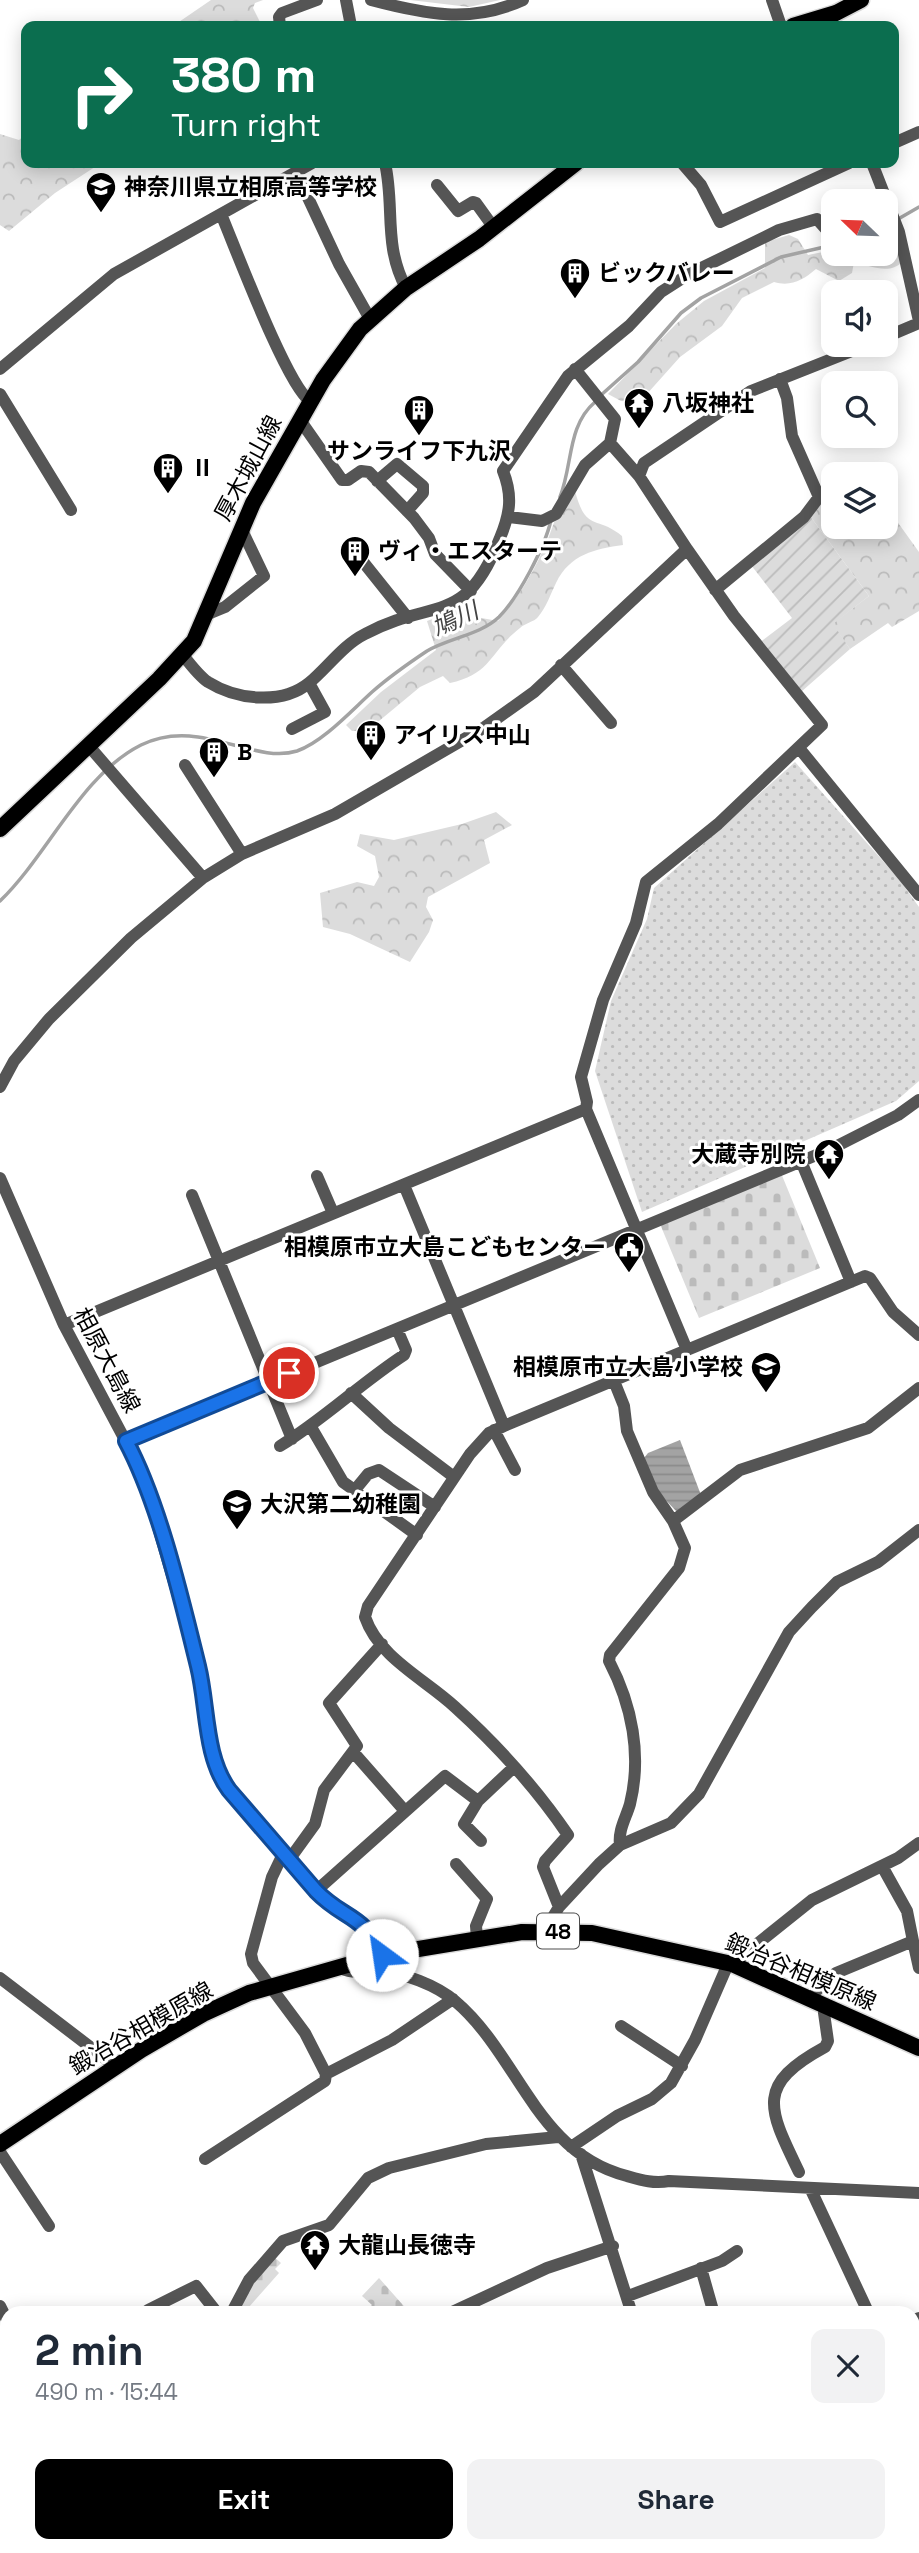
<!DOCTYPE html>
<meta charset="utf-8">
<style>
:root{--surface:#fff;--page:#f2f2f3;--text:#1f2937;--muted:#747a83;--accent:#000}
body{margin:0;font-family:"Space Grotesk","Noto Sans JP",sans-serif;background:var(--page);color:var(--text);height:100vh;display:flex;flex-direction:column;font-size:26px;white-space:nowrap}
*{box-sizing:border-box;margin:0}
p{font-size:23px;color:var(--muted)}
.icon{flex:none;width:38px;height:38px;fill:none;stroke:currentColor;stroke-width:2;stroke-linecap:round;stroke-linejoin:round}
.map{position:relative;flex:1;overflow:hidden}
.drawer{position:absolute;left:0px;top:2306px;width:920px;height:247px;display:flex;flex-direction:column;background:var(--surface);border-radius:21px 21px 0 0;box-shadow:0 4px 18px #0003}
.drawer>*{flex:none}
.banner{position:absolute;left:21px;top:21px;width:878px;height:147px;border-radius:14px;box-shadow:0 4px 18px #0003;background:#0b6e4f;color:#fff;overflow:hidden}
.needle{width:46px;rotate:293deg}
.buttons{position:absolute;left:821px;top:189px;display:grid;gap:14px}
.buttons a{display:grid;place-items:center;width:77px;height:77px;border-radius:14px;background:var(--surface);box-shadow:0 4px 18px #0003;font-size:35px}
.pin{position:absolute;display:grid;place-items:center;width:60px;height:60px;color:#fff;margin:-30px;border:4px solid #fff;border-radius:50%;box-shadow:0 2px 7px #0007}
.me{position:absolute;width:77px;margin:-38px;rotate:329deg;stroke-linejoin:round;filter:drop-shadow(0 0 5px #0008)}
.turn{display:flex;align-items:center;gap:24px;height:147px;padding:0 35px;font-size:32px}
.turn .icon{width:91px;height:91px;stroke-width:2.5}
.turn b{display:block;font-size:49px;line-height:60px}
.round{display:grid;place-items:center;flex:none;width:74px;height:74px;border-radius:14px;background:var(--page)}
.head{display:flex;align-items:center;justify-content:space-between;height:119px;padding:0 35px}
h1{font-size:42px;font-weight:800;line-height:52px}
.action{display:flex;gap:14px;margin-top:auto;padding:14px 35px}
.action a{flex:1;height:80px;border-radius:14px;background:var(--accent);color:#fff;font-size:28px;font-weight:800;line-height:80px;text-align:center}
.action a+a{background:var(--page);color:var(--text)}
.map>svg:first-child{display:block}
</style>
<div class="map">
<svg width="919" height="2553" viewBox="0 0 919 2553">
<defs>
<pattern id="grass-dots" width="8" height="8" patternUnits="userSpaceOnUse" patternTransform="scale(1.75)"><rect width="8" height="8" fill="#dcdcdc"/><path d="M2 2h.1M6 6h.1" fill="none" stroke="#bbb" stroke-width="1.8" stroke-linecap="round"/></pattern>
<pattern id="forest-crowns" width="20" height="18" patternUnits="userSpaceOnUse" patternTransform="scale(1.75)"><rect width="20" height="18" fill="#dcdcdc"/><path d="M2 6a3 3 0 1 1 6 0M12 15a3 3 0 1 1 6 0" fill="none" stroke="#bbb"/></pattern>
<pattern id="cemetery-stones" width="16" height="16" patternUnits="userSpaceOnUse" patternTransform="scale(1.75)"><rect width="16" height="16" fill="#dcdcdc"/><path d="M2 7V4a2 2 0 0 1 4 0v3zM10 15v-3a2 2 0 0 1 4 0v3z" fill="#bbb"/></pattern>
<pattern id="garden-furrows" width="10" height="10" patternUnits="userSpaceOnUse" patternTransform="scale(1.75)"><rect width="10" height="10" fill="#dcdcdc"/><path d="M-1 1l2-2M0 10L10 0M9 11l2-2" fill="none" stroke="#bbb"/></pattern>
<pattern id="water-rules" width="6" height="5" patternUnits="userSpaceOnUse" patternTransform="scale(1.75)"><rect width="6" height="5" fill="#a3a3a3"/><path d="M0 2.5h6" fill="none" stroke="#8b8b8b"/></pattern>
</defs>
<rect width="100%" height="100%" fill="#fff"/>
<path fill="url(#grass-dots)" d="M795,762L899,879L919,907V1081L896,1101L642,1212L595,1071L611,1001L647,919L654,888Z"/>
<path fill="url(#forest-crowns)" d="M211,0H263L255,3L253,8L262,26H173Z
M410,0H500L469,7Z
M0,134L19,140L26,134V163H101L55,193L9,231L0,225Z
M789,235L798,239L808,255L833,250V254H886V241L897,247L902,262C890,275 870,266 854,262L852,273L839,281L816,269C803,280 791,287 774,282L742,298L722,326L680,357L646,395L634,402L621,401L608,394L676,324L704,301L765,268V242Z
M833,490V527H886V506L919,552V611L892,627L888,623L850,649L832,624L869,596L810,516Z
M575,491C586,533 597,515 622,536L623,545C595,549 570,554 556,583C551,593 546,608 538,617C534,622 525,623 520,628C490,651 492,674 450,683L443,676L420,687L367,731H352L346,725L381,692L436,650L427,621L459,609L476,617L498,621C529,586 549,543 562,498Z
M496,812L512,825L484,840L490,863L428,897L426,907L433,920L429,932L410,962L350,934L323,927L320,893L357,882L374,886L379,877L375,856L357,846L360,834L394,840L462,824Z
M608,2546H860L876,2553H606Z"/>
<path fill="url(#cemetery-stones)" d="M781,1173L820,1268L699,1318L660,1224Z
M272,2255L281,2263L275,2269L279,2273L249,2307L258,2313L234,2314Z
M379,2278L410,2313H364L372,2305L362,2296Z"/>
<path fill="url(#garden-furrows)" d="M810,516L869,596L833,624L850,649L801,692L759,643L792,618L751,565Z"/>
<path fill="url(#water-rules)" d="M680,1440L701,1495L677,1512L657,1491L644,1458L648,1453Z"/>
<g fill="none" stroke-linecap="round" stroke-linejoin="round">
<path stroke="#a3a3a3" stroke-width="3.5" d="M886,226L919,207
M600,396L638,362L681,313L701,298L781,257L833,245
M560,497C573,464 567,426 595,402
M0,901C48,855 81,775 141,745C199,716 253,765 297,751C323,742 352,710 372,692C389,677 409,663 427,651C449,638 480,635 499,617C518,598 545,547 551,520"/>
<g stroke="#dbdbdb" stroke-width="19">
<path id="major" d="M793,26L836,13L861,0
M0,829L159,679L194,641L253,503L323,380L360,329L406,288L479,239L576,163
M0,2144L141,2050L203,2014L249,1993L382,1955L522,1932L592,1933L732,1964L919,2048"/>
</g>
<path stroke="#555" stroke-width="12" d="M346,0L351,26
M371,0C424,14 471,24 523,0
M772,0L781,26
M280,26L279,17L282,13L317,0
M894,143L919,132
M385,163C395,207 383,245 406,288
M682,163L701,185L720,222L849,163
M872,163L899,232L919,321
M296,172L339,264L370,319
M437,185L458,211L473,202L476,203L494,228
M221,214C235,247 287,386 310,401
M886,337L919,323
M0,369L114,274L312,163
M575,369L615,419L610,443L639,476
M0,394L71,510
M300,420L342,480H348L361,471L369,472L414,518L429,538L435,554L471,591
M377,481L397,464L423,486V493L407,511
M509,517L542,521L556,514L585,465L610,443
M352,548L408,618
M715,590L804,517L819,497L792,436L787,398L780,379
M208,614L225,607L264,576L241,528
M183,655C190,664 199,676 208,682C237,700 282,705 309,683C328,667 343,645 365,634C434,597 465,628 500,538C510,514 513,496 503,471L568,376L629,326L661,292L689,274L779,230L817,219L833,237
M561,665L611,723
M292,729L325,712L309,683
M88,745L203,878
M799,748L919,895
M185,765L242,854
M0,1087L14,1061L49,1019L131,938L203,878L242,854L335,814L485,727L534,692L687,549L639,476L644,463L751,391L867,345
M586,1109L687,1350
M801,1161L851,1282
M317,1176L333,1213
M0,1178L64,1325L142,1472L198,1665L214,1758L224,1782L320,1896L370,1931L382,1955
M404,1185L504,1426L865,1276L870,1278L893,1312L919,1335
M192,1195L292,1439
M64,1325L586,1109L587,1102L581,1077L603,1000L636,923L646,882L718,824L822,725L734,616L687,549
M614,1381L624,1406L627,1431L653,1492L673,1521L685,1548L679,1568L610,1655L609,1661C632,1705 642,1755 630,1804C626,1818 618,1830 620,1845
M351,1393L389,1428L454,1477
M504,1426L489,1433L470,1454L368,1606L365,1617C379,1658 425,1679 455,1707C497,1745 536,1788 568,1835L545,1861L543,1867L559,1907
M311,1427L343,1482L417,1535
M494,1430L515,1470
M126,1441L831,1149L898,1115L919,1100
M280,1446C324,1419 361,1383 404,1355L406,1350L397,1329
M354,1491L368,1474L379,1470L435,1507
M673,1521L740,1470L868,1428L919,1388
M354,1753L405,1811
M481,1841L464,1824L478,1801L514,1767
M283,1854L272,1877L251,1954L253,1963L305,2033L326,2074
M289,1860L315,1824L324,1790L357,1746L329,1703L382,1644
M456,1864L487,1899L476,1926L477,1938
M316,1891L445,1776L478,1801
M545,1930L559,1907L599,1864L620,1845L671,1823L699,1794L789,1632L812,1607L837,1582L878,1562L919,1530
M913,1941L919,1968
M732,1964L812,1900L898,1858L919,1843
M339,1967C351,1975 366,1970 380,1971C404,1973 436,1985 455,2001C519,2055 536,2153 627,2176C641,2180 654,2184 669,2181L919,2193
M0,1978L115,2066
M816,1991L836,1973L913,1941L907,1911L882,1866
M621,2026L682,2066
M571,2147L617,2116L652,2099L671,2083L695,2040L728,1964
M0,2152L49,2226
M581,2154L632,2314
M205,2159L325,2081L326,2074L392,2040L453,1999
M799,2172C768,2108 755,2085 825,2047L828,2041L824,2013
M811,2190L869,2314
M701,2268L714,2314
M628,2296L722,2261L737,2251
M0,2306L7,2320
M149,2314L148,2310L196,2286L218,2314
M231,2314L249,2280L283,2241L329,2225L368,2178L389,2168L486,2144L558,2137
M448,2314L547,2268L613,2246
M914,2320L919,2318
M914,2500H919
M148,2546L159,2553
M77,2553L85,2546
M241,2553V2546
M283,2553L302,2546
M608,2553L610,2546
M668,2553L678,2546"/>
<use href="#major" stroke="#000" stroke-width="16"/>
</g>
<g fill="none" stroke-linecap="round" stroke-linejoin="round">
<g stroke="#114b97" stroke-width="18">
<path id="route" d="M289,1373L126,1441C159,1503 181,1597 198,1666C208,1706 204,1756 229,1790L316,1891C344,1920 363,1913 382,1955"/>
</g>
<use href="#route" stroke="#1a73e8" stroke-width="12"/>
</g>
<defs>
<g id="school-pin" transform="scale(1.575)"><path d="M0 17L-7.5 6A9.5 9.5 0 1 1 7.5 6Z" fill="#000" stroke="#fff"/><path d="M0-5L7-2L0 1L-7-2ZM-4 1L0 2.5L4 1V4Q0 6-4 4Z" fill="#fff"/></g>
<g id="building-pin" transform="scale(1.575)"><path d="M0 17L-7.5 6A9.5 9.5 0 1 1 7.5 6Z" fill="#000" stroke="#fff"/><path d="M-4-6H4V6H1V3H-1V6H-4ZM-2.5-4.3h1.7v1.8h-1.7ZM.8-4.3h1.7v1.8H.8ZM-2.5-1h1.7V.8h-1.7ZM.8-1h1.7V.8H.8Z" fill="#fff"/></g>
<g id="temple-pin" transform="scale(1.575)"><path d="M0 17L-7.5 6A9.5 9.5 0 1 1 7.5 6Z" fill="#000" stroke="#fff"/><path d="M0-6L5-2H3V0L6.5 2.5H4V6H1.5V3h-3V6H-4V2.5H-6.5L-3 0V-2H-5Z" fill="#fff"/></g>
<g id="civic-pin" transform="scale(1.575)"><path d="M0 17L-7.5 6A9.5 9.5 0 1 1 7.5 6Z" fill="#000" stroke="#fff"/><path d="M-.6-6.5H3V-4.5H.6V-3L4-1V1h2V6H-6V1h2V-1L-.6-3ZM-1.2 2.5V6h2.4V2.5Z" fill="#fff"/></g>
</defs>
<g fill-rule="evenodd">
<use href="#school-pin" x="101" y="187"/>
<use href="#building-pin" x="575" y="273"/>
<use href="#temple-pin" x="639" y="403"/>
<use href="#building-pin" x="419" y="410"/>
<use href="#building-pin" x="168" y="468"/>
<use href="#building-pin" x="355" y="551"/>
<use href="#building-pin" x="371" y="735"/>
<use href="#building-pin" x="214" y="752"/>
<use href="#temple-pin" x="829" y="1154"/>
<use href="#civic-pin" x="629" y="1247"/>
<use href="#school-pin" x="766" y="1367"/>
<use href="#school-pin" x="237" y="1504"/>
<use href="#temple-pin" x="315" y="2245"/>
</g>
<g text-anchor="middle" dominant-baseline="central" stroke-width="6" stroke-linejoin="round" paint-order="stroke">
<rect fill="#fff" stroke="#4c4c4c" stroke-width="2" x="537" y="1913.5" width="42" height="35" rx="5"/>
<g font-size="21" font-weight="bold" fill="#000">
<text x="558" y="1931">48</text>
</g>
<g font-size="23" font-weight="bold" fill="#000" stroke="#fff" text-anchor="start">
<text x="124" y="187">神奈川県立相原高等学校</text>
<text x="598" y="273">ビックバレー</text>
<text x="662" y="403">八坂神社</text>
<text x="419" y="451" text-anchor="middle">サンライフ下九沢</text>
<text x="191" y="468">Ⅱ</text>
<text x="378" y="551">ヴィ・エスターテ</text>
<text x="394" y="735">アイリス中山</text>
<text x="237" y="752">B</text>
<text x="806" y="1154" text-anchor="end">大蔵寺別院</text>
<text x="606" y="1247" text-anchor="end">相模原市立大島こどもセンター</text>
<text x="743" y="1367" text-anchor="end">相模原市立大島小学校</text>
<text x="260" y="1504">大沢第二幼稚園</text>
<text x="338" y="2245">大龍山長徳寺</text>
</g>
<g font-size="23" fill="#000" stroke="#fff">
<text transform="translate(248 468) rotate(-62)">厚木城山線</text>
<text transform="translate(107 1360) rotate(62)">相原大島線</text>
<text transform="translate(801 1972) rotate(23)">鍛冶谷相模原線</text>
<text transform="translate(141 2028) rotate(-30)">鍛冶谷相模原線</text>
</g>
<g font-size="24" font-style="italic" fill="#444" stroke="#fff">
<text transform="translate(455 619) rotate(-25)">鳩川</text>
</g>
</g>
</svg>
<div class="buttons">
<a><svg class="needle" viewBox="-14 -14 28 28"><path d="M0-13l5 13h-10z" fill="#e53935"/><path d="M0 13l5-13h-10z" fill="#747a83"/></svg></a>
<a><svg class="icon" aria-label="sound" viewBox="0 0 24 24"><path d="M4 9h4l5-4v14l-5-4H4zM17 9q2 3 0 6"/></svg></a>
<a><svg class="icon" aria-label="search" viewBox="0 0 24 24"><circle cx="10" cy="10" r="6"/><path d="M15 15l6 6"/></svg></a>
<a><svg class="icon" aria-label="layers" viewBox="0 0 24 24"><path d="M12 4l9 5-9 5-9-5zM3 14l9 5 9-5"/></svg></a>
</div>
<div class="pin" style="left:289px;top:1373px;background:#d93025"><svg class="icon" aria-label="arrive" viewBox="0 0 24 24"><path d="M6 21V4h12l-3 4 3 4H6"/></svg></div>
<svg class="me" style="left:382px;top:1955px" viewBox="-20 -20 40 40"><circle r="19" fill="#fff"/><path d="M0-13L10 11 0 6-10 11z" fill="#1a73e8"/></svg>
<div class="banner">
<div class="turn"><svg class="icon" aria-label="right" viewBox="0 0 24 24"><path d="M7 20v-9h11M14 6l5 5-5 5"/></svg><div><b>380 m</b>Turn right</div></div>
</div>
<section class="drawer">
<div class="head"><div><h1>2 min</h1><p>490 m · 15:44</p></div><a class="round"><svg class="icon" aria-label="close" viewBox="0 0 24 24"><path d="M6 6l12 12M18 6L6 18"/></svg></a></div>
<div class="action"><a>Exit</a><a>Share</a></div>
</section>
</div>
